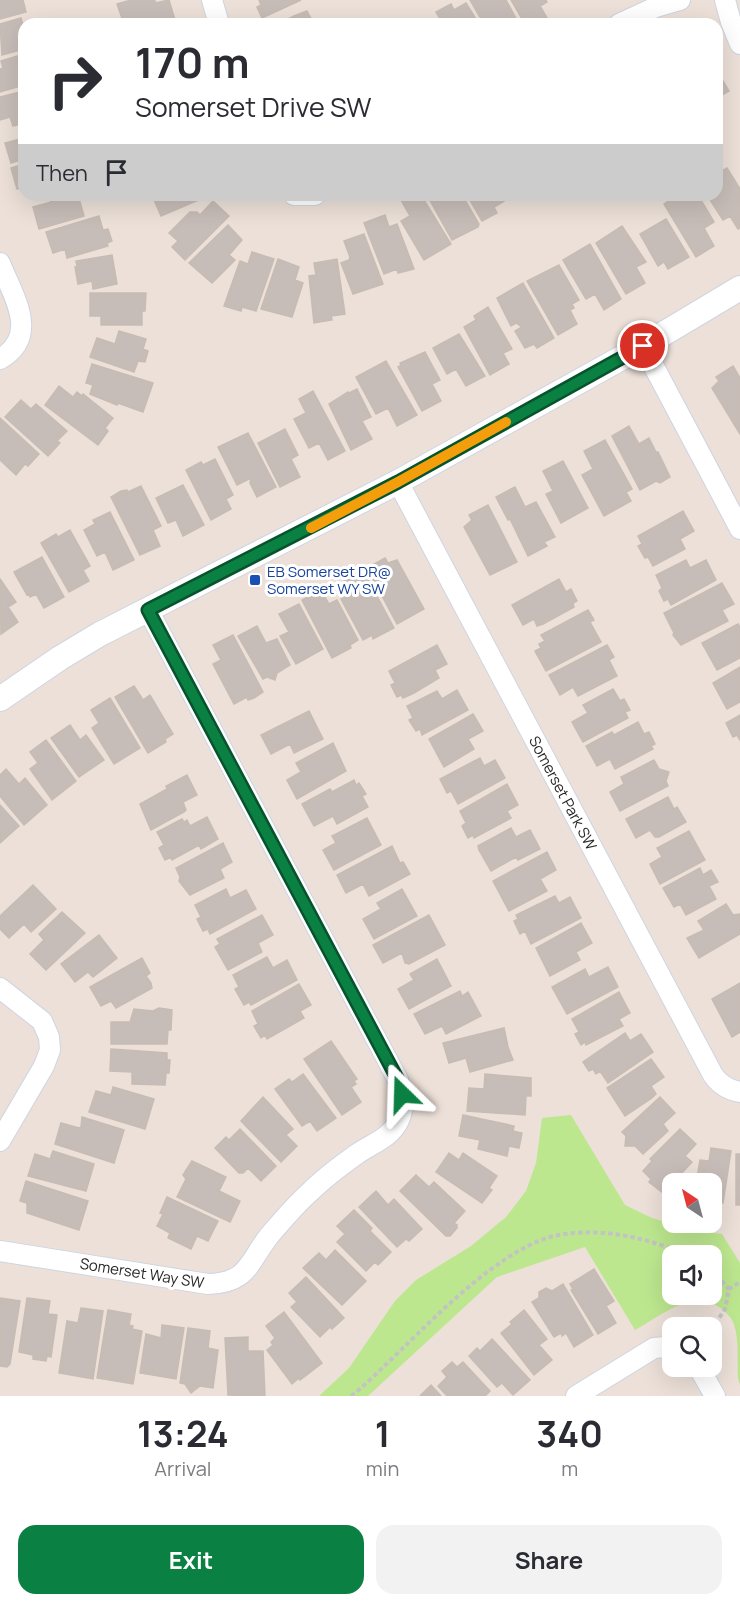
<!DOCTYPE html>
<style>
:root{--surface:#fff;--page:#f2f2f3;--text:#2b2b33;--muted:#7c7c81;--accent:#0b8043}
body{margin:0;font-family:Manrope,sans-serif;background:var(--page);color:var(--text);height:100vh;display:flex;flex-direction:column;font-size:22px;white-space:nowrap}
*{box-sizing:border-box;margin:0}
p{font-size:20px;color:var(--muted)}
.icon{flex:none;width:33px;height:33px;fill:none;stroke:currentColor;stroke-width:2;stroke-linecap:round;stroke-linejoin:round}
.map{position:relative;height:1396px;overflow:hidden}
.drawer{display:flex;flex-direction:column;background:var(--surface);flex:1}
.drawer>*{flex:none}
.top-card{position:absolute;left:18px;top:18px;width:705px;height:183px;border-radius:18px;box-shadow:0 6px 24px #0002;background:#fff;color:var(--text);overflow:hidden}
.needle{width:39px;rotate:324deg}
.buttons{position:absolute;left:662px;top:1173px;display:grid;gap:12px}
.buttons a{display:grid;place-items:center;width:60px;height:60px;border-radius:12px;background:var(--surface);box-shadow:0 6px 24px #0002;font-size:30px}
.pin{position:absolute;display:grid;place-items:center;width:51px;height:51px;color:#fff;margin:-26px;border:3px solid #fff;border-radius:50%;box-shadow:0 2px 6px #0007}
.me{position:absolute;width:66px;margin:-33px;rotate:338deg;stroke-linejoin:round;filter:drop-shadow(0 0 4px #0008)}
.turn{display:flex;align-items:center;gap:21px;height:126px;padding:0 18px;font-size:27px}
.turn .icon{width:78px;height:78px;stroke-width:2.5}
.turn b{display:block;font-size:42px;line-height:51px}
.then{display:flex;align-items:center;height:57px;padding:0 18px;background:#0003;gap:12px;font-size:22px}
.eta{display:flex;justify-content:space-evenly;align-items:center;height:102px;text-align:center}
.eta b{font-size:36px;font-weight:700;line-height:42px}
.action{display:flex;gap:12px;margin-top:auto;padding:12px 18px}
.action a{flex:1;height:69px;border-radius:18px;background:var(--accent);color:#fff;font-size:24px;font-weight:700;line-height:69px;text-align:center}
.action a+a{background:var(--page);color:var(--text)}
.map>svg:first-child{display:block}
</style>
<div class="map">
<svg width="740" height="1396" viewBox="0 0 740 1396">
<rect width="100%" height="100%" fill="#ece0d8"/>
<path fill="#bde78f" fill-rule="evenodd" d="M571,1115L625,1205L652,1218L695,1231L722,1234L740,1263V1385L738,1379C737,1363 739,1344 735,1328C733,1318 726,1312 719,1307C692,1288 659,1317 635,1330L585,1247L497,1277L368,1396H319L349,1368L395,1301L416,1280L471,1246L506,1217L526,1191L536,1163L542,1118ZM672,1256H711V1294H672Z"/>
<path fill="#c7bdb8" stroke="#c7bcb2" stroke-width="1.5" d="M0,0H23L26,12L0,19Z
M131,0H155V3L169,0L175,20L162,24H124L117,4Z
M259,0H301L262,18L257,7L261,5Z
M470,0H506L519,24H494L493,22L484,24Z
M511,0H546L547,2L540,6L547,18L535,24H525Z
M466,3L479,24H443L436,12L451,4L454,10Z
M307,11L314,24H278L294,16Z
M21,18L24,29V49L2,55L0,24Z
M24,54V85L0,92V69L3,68L1,61Z
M717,71L729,91L717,98Z
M24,91V123L13,126L10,117L0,120V97Z
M24,138V159L11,163L5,143Z
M24,164V188L17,189L11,168Z
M727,168L740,189V228L738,229L730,216L723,220L707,195H717V174Z
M49,195H78L84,216L39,229L33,207L51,202Z
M152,195H202L203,198L161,216Z
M410,195H421L451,244L424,260L401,221L410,216L401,200Z
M427,195H462L479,224L478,227L452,240Z
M467,195H503L506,200L494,207L497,213L482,221Z
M677,195H698L714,222L704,228L714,246L696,257L664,204Z
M213,201L229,216L185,260L172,247L178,241L169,233L190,212H197L200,215Z
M385,215L389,227L397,224L414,269L398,273L397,269L384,274L364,223Z
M99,216L103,230L108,229L112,241L107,243L108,246L67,258L65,249L53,253L46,232Z
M666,219L689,257L668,269L664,262L658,266L640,234Z
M228,225L242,240L229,255L235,260L212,283L189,263Z
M622,226L646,262L636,267L645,283L626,294L596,243Z
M364,234L383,284L353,294L341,263L349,260L350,257L344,241Z
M590,244L621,299L604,310L595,294L586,299L563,260Z
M252,252L274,259L256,311L242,307L241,311L224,306L240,261L248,264Z
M112,255L117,284L93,289L92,281L78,284L75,267L77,266L76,261Z
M278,259L299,267L295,280L303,283L292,317L261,309Z
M337,259L345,314L331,316L332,320L314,323L309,276L316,275L314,263Z
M559,265L579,300L572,304L574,308L570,310L577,324L558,335L527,281Z
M523,283L554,338L537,348L534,344L525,348L515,331L522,327L516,323L511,326L497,298Z
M90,293H146L145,311H142V325H101V316H90Z
M488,307L512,349L503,353L509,364L490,375L464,327L476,320L474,316Z
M119,331L146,339L143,349L148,351L145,362L138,361L134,372L90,357L97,338L115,344Z
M459,334L485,376L466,386L456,369L447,374L433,348Z
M425,352L440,380L432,384L441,401L422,411L398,367L401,365L400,363Z
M386,361L417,415L397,426L388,408L376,414L356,377Z
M92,364L153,383L143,412L118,403L117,405L90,394L93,385L86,383Z
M733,366L740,378V434L712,388L719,381L716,377Z
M59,386L73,397L77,392L82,396L83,394L113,418L105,428L108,431L98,445L45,405Z
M357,389L371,417L362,421L372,439L351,450L329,404L348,392L349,393Z
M313,391L345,451L328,460L319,443L309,448L294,419L306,413L299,399Z
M21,400L31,409L36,404L67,431L57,441L60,443L48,456L5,417Z
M0,418L39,454L28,466L25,464L16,475L0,460Z
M629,426L639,444L649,438L656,452H658L670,477L660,483L656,481L640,490L612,436Z
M285,429L298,455L291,459L300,477L280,487L258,443Z
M248,433L276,487L257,497L250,483L251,478L237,485L218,447Z
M605,440L632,489L626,492L631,501L604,516L582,475L593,469L584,451Z
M215,459L233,495L226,499L231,509L211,520L186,470L201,462L203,465Z
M563,461L588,508L561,523L546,494L553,491L543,471Z
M183,485L204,525L183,536L176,520L168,523L156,498Z
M141,486L161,526L153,530L160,546L140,555L111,497L121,491L127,490L128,492Z
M515,487L525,507L536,502L555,537L544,542L547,546L528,556L510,519L508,520L496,497Z
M488,505L517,562L490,575L464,527L472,520L469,515Z
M683,511L694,531L680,539L685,549L653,566L648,557L645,558L638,546L642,544L638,536Z
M110,512L134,560L113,570L105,552L97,556L84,530L95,524L93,520Z
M70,530L90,566L83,570L89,581L69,592L41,543L56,534L58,537Z
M42,557L64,597L44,608L36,594L30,597L29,594L27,595L14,572Z
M385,558L388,563L397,560L424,609L397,624L367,568Z
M686,560L690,568L706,560L716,580L671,605L668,599L664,601L659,591L662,588L656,575Z
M363,570L394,628L373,639L372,635L363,640L341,599L351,594L344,580Z
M0,579L16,602L8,607L18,622L1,634Z
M559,579L566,592L571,589L577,601L573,603L574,607L543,624L537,626L534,619L523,625L512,605Z
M722,583L734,604L722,610L728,621L681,645L673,635L674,633L664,613Z
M321,590L329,604L337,600L358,640L350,645L351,648L332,658L302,600Z
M299,604L323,649L296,664L280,636L289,632L279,614Z
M588,610L594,620L590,622L601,642L546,671L535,651L541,648L539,644L545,641L541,635Z
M738,624L740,627V658L717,670L702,643Z
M257,626L266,643L277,639L290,665L277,673L275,680L267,677L263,679L238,636Z
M233,635L263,692L254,698L248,700L247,697L234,704L213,664L221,660L213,645Z
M437,645L447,664L435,670L439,678L414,693L403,698L401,695L397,697L391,685L395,683L389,671Z
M607,645L614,657L609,660L617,676L578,696L573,687L560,695L549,675Z
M740,667V702L727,709L713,683Z
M134,686L143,700L150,695L173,734L165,739L166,742L148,753L115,697Z
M613,689L620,701L624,699L630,710L625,712L628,718L583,742L572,722L588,713L583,705Z
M457,690L468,710L422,735L420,729L416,731L409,720L413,718L407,706L437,691L442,699Z
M110,698L140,748L114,764L92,728L99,723L91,710Z
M309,711L323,739L294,753L290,744L271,754L261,735Z
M473,714L483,731L468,739L474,749L444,767L429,739Z
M740,715V740L737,735L733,737L726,723Z
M638,722L644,734L649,732L655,744L651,746L653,749L615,769L610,759L597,766L586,746L612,732L614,735Z
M70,725L80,740L86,735L104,760L79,777L51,738Z
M46,740L76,781L52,800L30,769L38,763L30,752Z
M333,743L346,771L297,799L287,780L301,772L296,763Z
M480,758L484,766L495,760L505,778L458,804L451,791L447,793L440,779Z
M654,760L659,769L669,772L666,781L668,786L620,811L610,792L624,784L621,777Z
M6,769L19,784L25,778L47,805L24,825L0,796V775Z
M187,775L197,795L183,802L186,810L184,812L151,830L140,804L167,789L166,786Z
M354,780L356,785L359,783L366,794L362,796L368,807L337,824L333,816L314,826L302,804L330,789L332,792Z
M507,784L518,805L507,811L511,818L474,838L473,835L468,838L462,826L466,823L460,811Z
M668,797L674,809L677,807L686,822L659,837H655L650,830L636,838L626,819Z
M0,805L19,826L0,843Z
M207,817L218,839L201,849L199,845L172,860L171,857L165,860L159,848L164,845L157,832L182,819L184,822L187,820L190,826Z
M367,818L381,845L334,870L323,850L336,843L332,836Z
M511,828L516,837L530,830L540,849L518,860L516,857L491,871L479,850L478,846Z
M689,831L705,860L660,884L650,864L662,857L657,848Z
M223,843L232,862L220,869L224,878L190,895L179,881L180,877L176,868Z
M392,846L400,863L403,862L410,874L369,896L363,884L346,893L337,875Z
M547,852L556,870L540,879L547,891L509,911L493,881Z
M700,868L703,875L711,870L718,882L709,886L716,899L686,915L680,904L674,907L663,888Z
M33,885L56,909L31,932L24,924L9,938L0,929V916Z
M226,889L230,898L246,890L256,909L210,934L208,929L203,931L197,919L201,917L195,905Z
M402,889L417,916L374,939L363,919L381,909L377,903Z
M555,896L559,903L570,897L581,918L531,944L525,931L520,934L514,921L518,919L516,915Z
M726,904L733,915L740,914V934L699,958L687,938L704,930L698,921Z
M62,912L85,933L46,970L30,954L44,940L39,934Z
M262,915L273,935L258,943L262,952L228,970L215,947L220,944L217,939Z
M429,915L445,945L409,964L405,963L402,953L383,963L373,945Z
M581,923L592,943L576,952L580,960L550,976L536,948Z
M99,935L117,958L93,977L88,972L75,982L61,964Z
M267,957L273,968L287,960L297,980L251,1005L249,1002L244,1005L235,989L239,987L233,975Z
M142,958L150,973L146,976L151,983L152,988L116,1008L111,1001L101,1006L90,987Z
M437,959L451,986L409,1009L398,989L414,980L410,974Z
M608,967L618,987L567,1014L552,987L585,969L589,977Z
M740,983V1032L732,1037L712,999Z
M299,984L311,1005L300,1011L304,1018L267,1039L265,1035L261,1038L254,1026L258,1024L252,1011Z
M460,991L462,996L468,992L481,1016L446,1034L442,1026L425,1034L414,1014Z
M619,992L630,1013L619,1019L623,1026L586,1045L585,1042L581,1045L575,1034L579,1032L572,1019Z
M159,1008L172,1010L171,1030H168L167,1044H111V1022H130L134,1009L153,1011Z
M504,1028L508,1047L513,1060L470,1072L466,1058L449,1063L443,1043Z
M625,1033L630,1041L641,1034L653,1052L608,1083L600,1071L596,1074L593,1069L589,1071L583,1062Z
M331,1041L357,1079L354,1081L356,1084L351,1087L361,1102L342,1115L304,1059Z
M111,1049L167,1053V1060H170L169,1073H166L165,1085L132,1084V1072L110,1071Z
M651,1059L664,1077L651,1086L656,1094L652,1098L625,1116L607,1088Z
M303,1074L336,1118L317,1131L310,1121L302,1126L275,1089L289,1079L292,1082Z
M485,1074L531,1078V1096H526L525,1115L467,1111L469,1088L484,1089Z
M113,1087L154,1099L145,1129L89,1112L96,1091L111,1095Z
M263,1097L293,1129L286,1135L297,1146L281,1162L241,1121Z
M660,1097L675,1113L663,1124L668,1131L643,1154L635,1146H625L626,1136L622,1132Z
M463,1115L514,1126L513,1131L522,1133L519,1148L509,1146L507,1156L478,1149L480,1140L459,1136Z
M82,1117L124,1130L114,1163L55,1144L61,1123L79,1128L81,1127Z
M240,1129L276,1166L261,1181L248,1168L243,1173H239L215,1148L226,1137L229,1140Z
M680,1129L696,1144L685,1156L692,1162L663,1193L649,1182L651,1179L643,1171L652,1161L650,1159Z
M711,1148L731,1151L723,1203L711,1201V1184H696L700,1160L709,1161Z
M53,1151L94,1164L86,1191L28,1176L35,1154L50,1159Z
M449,1153L459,1160L463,1153L497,1176L489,1188L492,1190L482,1203L436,1172Z
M736,1154H740V1205H736Z
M192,1161L226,1177L219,1191L240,1201L230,1222L177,1197L186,1179L183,1175Z
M416,1175L429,1187L434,1182L465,1211L454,1223L457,1225V1228L450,1236H446L400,1191Z
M26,1181L88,1201L79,1230L27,1213V1203L20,1201Z
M376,1191L388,1205L394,1199L422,1229L409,1241L406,1239L397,1247L359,1207Z
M167,1197L218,1221L208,1241L197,1236L191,1249L168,1238L170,1233L157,1226L163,1214L160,1213Z
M354,1210L372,1228L370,1231L391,1252L378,1265L375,1262L366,1271L337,1242L345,1234L337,1226Z
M335,1250L366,1281L342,1305L303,1268L319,1253L326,1260Z
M594,1269L614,1301L606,1306L616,1323L598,1334L571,1290L573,1289L570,1284Z
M306,1277L344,1318L332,1329L330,1327L320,1337L291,1307L297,1302L289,1293Z
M563,1284L593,1335L574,1347L566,1333L562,1336L561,1333L554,1337L532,1302L539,1298V1292L546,1288L552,1291Z
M0,1298L20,1301L10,1364L7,1367L0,1366Z
M27,1298L50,1301L48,1314L57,1315L51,1357L47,1356L46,1361L33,1359V1355L19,1352Z
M81,1308L103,1311L93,1379L59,1373L67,1321L78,1323Z
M108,1310L131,1314L129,1325L133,1326L132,1329L142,1331L133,1384L97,1378Z
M524,1310L547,1339L539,1345L552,1360L534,1375L501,1333L512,1324L510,1322Z
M284,1312L322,1363L300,1380L299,1378L292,1384L267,1350L273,1345L271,1342L275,1338L266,1326Z
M162,1325L184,1328L176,1379L140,1373L146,1334L161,1338Z
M188,1328L210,1331L208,1348L218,1350L213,1388L200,1386L191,1393L185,1384L180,1383Z
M248,1337V1351H263L265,1396L228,1395L225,1338Z
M492,1339L530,1380L513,1395L502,1383L497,1387L469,1356L477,1348L480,1351Z
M452,1362L457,1367L463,1362L490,1391L485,1396H447L438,1386L447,1377L442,1371Z
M431,1385L441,1396H420Z"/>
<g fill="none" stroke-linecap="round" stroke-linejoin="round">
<g stroke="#cdd5e2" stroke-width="22">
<path id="minor" d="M212,0L219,24
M725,0L731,22L740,44
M619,24L656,7L680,0
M294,195H315
M0,263C12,294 41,336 0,359
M643,346L740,529
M398,482L713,1075C720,1085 728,1090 740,1092
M0,988L42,1021L49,1037L50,1050L44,1066L0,1141
M0,1251L208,1284C248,1283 248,1263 269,1236C282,1221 295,1205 310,1192C324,1178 340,1166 357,1154C371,1144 391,1138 399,1120C405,1107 402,1093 398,1080L148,610
M698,1366L715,1396
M576,1396L654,1348L666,1347L672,1349"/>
</g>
<g stroke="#cdd5e2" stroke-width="26">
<path id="tertiary" d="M0,699L60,658L100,634L398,482L643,346L740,288"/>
</g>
<path stroke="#c3c3c3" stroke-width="4" stroke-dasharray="4.5 3" stroke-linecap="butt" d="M711,1270L729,1289
M711,1330L725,1309L729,1289L740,1282
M351,1396C369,1382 385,1365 402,1349C440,1312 507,1244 559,1235C602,1227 649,1238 689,1256"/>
<use href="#minor" stroke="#fff" stroke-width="20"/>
<use href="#tertiary" stroke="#fff" stroke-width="24"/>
</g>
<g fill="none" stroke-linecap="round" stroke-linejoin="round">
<g stroke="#07532c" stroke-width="15">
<path id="route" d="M402,1094L398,1080L148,610L398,482L643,346"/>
</g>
<use href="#route" stroke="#0b8043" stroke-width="10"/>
<path stroke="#f59e0b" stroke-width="10" d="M311,528L398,482L506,422"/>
</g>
<rect fill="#1a4fb4" stroke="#fff" stroke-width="2" x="249" y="574" width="12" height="12" rx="3"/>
<g text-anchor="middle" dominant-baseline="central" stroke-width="6" stroke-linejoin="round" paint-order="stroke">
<g font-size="15" fill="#164399" stroke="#fff" text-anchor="start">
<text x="267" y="571">EB Somerset DR@<tspan x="267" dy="17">Somerset WY SW</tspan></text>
</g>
<g font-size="15" fill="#282828" stroke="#fff">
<text transform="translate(563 793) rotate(62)">Somerset Park SW</text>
<text transform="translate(142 1273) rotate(9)">Somerset Way SW</text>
</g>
</g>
</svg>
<div class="buttons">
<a><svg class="needle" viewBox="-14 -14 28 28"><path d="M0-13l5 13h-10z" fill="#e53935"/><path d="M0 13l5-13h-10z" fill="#7c7c81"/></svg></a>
<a><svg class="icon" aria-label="sound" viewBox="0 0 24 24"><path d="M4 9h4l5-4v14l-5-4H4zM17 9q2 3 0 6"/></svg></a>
<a><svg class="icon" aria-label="search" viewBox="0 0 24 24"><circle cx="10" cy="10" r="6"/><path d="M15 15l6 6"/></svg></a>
</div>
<div class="pin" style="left:643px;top:346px;background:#d93025"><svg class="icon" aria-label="arrive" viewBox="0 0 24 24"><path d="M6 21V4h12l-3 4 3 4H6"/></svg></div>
<svg class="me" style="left:402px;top:1094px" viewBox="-20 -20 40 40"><path d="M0-17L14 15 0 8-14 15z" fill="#0b8043" stroke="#fff" stroke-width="4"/></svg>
<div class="top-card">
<div class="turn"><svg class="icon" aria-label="right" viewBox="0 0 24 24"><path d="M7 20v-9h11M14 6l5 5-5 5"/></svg><div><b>170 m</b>Somerset Drive SW</div></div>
<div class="then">Then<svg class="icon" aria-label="arrive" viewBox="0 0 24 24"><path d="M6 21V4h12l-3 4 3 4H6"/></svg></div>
</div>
</div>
<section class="drawer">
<div class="eta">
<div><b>13:24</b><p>Arrival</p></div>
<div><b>1</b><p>min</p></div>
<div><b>340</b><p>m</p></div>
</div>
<div class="action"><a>Exit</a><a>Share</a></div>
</section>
